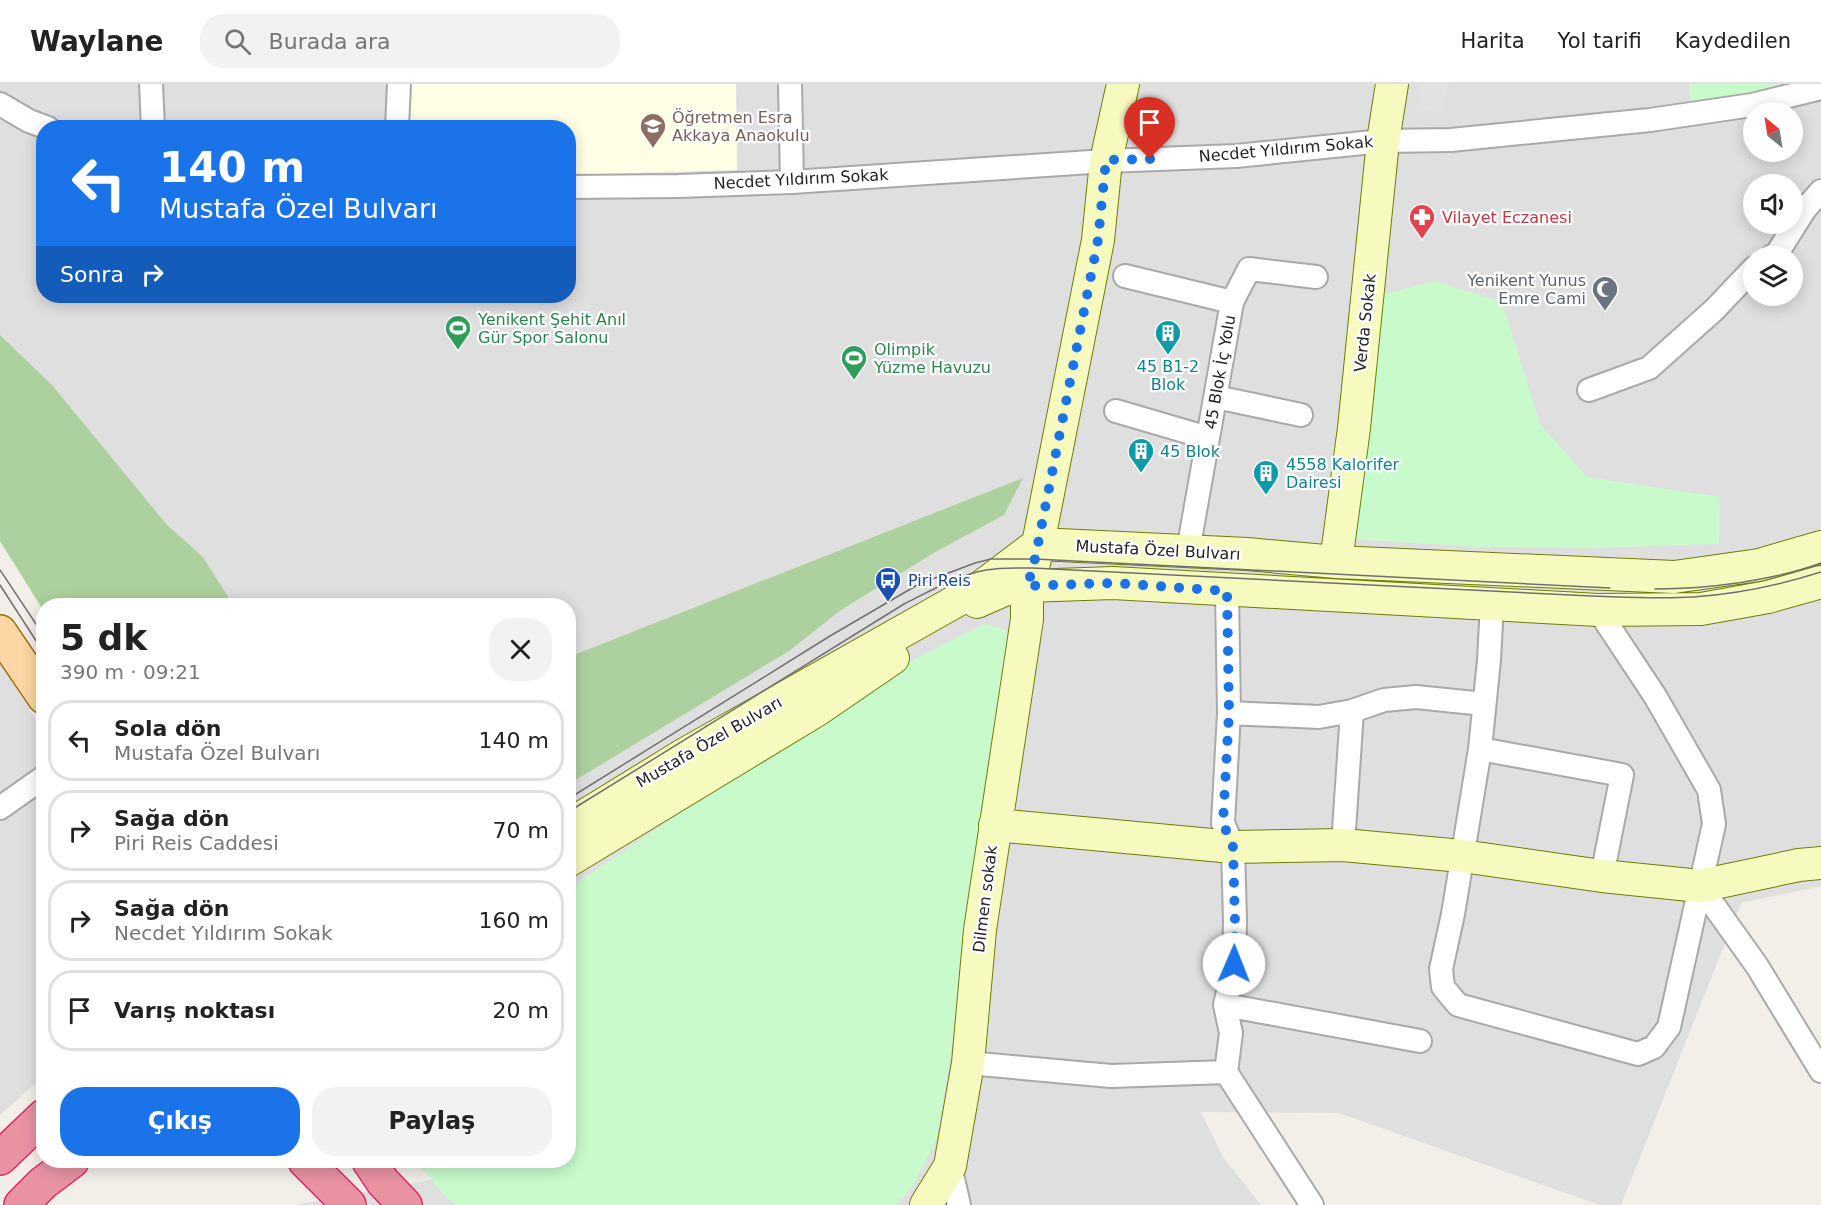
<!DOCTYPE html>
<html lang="tr">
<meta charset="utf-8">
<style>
:root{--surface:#fff;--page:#f2f2f2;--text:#222;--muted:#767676;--line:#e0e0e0;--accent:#1a73e8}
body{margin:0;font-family:"DejaVu Sans",sans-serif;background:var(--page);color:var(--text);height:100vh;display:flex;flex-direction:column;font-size:22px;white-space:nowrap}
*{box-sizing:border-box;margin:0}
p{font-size:20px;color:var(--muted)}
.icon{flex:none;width:33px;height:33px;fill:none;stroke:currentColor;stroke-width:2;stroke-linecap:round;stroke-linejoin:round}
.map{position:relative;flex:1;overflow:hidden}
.details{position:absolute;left:36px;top:514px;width:540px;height:570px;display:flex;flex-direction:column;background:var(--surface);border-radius:24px;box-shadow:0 3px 15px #0003}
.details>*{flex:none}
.hud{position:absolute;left:36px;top:36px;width:540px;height:183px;border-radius:24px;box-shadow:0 3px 15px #0003;background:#1a73e8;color:#fff;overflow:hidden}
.needle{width:39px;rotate:330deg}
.tools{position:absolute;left:1743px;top:18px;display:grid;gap:12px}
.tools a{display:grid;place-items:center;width:60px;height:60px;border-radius:50%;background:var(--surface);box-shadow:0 3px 15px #0003;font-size:30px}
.pin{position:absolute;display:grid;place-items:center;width:51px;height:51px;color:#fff;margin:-62px -26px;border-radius:50% 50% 50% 0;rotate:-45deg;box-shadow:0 0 6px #0007}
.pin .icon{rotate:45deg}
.me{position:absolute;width:66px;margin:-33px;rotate:1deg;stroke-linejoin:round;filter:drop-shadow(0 0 4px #0008)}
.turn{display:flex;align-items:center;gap:21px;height:126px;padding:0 24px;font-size:27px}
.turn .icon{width:78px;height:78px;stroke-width:2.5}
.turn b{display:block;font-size:42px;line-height:51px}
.then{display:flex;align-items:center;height:57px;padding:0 24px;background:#0003;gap:12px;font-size:22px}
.round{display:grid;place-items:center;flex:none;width:63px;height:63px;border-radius:24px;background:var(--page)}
.summary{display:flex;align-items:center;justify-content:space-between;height:102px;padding:0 24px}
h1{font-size:36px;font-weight:700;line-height:45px}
.button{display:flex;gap:12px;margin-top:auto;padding:12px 24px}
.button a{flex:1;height:69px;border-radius:24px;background:var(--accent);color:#fff;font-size:24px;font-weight:700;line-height:69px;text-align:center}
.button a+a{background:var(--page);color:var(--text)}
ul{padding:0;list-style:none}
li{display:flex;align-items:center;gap:18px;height:81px;margin:0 12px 9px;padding:0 12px;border:3px solid var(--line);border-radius:24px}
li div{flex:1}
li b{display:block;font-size:22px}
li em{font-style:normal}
header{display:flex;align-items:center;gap:36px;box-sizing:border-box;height:84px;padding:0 30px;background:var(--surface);border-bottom:2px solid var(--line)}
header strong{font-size:28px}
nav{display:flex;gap:33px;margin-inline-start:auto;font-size:21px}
.search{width:420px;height:54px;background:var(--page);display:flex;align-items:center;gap:15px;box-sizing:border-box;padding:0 21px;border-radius:24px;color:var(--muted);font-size:22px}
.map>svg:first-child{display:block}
</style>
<header>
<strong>Waylane</strong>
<div class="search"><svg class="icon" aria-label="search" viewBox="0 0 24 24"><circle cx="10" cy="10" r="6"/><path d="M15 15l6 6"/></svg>Burada ara</div>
<nav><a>Harita</a><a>Yol tarifi</a><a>Kaydedilen</a></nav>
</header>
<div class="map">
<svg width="1821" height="1121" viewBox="0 0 1821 1121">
<rect width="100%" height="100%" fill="#f2efe9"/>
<path fill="#e0dfdf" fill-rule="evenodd" d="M0,0H1821V802L1741,819L1621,1121H1600L1339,1029L1201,1028L1223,1073L1261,1121H295L500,1083L568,1077V522H128L0,361ZM1754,28H1792V68H1754ZM44,44H568V212H44ZM1754,100H1792V140H1754ZM1754,172H1792V212H1754Z
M0,578L44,649L43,993L0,1031Z"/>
<path fill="#ffffe5" d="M412,0H736L737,86L569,91L568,44L409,43Z"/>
<path fill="#add19e" d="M0,251L52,301L167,441L203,473L234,522H44L43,526L0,457Z
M1023,394L1004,431L937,467L841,526L789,567L569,700V573Z"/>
<path fill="#c8facc" d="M1689,0H1792L1771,6L1691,21Z
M1435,197L1502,218L1540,340L1587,393L1720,413L1719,460L1598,464L1479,463L1350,455L1377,212Z
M985,540L1006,546L1009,579L970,850L937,1055L913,1102L896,1121H456L446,1113L416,1077H568L569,804L894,585Z"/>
<path fill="#e2e2e2" d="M1421,0H1449L1442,28L1416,25Z"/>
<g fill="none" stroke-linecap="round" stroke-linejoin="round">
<g stroke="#a9a9a9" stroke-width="26">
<path id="street" d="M151,0L153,44
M790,0L792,98
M0,20L29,37L48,44
M397,44L399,0
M568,103L679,102L792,98L1106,77L1236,72L1383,57L1451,56L1650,36L1752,21L1821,4
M1772,172L1776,171L1805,125L1821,107
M1125,192L1232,218L1188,467
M1232,218L1249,185L1316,193
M1589,306L1649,284L1714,226L1754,184
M1216,313L1301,331
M1116,327L1208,354
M1492,520L1489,576L1480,665L1453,830L1441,885L1443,903L1458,921L1638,970L1654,963L1669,943L1714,740L1709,706L1655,612L1598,526
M1229,629L1319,633L1352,627L1384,616L1416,613L1484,620
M1480,665L1622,691L1602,792
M0,724L44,693
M1343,761L1352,627
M1700,802L1757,882L1821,987
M1225,921L1420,957
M968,979L1111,992L1226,988L1312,1121
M1226,988L1231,949L1225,921L1234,881L1235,837L1233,763L1223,739L1229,629L1227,507
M950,1082L959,1121"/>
</g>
<g stroke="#707d05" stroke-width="34">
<path id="secondary" d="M1336,478L1354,344L1383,57L1392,0
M977,518L1004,506L1027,502L1113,499L1598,526L1701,525L1768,513L1821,498
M995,741L1233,763L1343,761L1462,772L1602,792L1700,802L1799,781L1821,779
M568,742L685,670L981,503L1038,460L1247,470L1336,478L1674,493L1759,481L1821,463
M568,777L817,626L893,574
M926,1121L950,1082L968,979L980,846L1027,535V502L1033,484L1038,460L1098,156L1106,77L1123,0"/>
</g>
<g stroke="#a06b00" stroke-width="36">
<path id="primary" d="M0,548L44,613"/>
</g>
<g stroke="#dc2a67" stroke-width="36">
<path id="highway" d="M0,1074L44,1032
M305,1077L349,1121
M369,1077L383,1098L405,1121
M21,1121L43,1099L72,1077"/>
</g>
<use href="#street" stroke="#fff" stroke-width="22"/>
<use href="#secondary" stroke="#f7fabf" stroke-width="32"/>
<use href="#primary" stroke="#fcd6a4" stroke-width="33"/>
<use href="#highway" stroke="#e892a2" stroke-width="33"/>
<path stroke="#707070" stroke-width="1.5" d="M0,486L44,552
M0,501L44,569
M1655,505C1707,505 1772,497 1821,479
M568,715L830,552L919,500L975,479L991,475H1035L1610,504
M568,728L904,520C930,507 958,491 986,486C1002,483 1018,484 1033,484L1591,512C1625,513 1659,515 1693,513C1737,510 1780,501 1821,488"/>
</g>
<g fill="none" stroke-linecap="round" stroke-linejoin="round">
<path stroke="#1a73e8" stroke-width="10" stroke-dasharray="0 18" d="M1150,75L1106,76L1098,156L1038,460L1033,484L1027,502L1113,499L1227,507L1229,629L1223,739L1233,763L1235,837L1234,880"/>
</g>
<defs>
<g id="school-pin" transform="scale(1.35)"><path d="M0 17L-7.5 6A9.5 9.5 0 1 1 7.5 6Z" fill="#8d6e63" stroke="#fff"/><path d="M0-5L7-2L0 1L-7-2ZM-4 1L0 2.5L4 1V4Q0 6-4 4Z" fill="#fff"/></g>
<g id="pharmacy-pin" transform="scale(1.35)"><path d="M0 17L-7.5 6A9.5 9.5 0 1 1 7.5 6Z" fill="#e0444e" stroke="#fff"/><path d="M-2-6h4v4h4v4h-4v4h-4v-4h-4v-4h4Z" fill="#fff"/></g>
<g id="mosque-pin" transform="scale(1.35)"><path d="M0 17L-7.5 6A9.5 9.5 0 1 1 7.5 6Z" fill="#6b7280" stroke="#fff"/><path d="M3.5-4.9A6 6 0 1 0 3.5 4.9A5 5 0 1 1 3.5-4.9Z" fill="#fff"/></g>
<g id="stadium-pin" transform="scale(1.35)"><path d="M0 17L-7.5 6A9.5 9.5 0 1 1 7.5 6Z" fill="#2e9e5b" stroke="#fff"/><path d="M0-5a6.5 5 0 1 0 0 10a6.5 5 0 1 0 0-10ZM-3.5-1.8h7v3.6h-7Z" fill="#fff"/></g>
<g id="building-pin" transform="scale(1.35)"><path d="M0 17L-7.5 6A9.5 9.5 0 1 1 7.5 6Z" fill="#0f9aa8" stroke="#fff"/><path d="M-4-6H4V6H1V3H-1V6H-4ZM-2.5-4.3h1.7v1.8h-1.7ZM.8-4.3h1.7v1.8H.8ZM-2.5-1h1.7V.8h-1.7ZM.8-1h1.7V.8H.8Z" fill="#fff"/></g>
<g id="bus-pin" transform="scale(1.35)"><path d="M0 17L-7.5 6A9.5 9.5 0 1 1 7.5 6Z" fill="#1a4fb4" stroke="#fff"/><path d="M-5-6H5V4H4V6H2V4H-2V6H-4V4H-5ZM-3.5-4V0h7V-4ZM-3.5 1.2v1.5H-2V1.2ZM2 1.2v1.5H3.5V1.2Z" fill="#fff"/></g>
</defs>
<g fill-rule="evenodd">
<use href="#school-pin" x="653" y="42"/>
<use href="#pharmacy-pin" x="1422" y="133"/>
<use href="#mosque-pin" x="1605" y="205"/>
<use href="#stadium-pin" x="458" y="244"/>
<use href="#building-pin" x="1168" y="249"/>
<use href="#stadium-pin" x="854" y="274"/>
<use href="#building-pin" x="1141" y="367"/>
<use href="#building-pin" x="1266" y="389"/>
<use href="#bus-pin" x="888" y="496"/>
</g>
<g text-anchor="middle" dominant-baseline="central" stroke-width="4.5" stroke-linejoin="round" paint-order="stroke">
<g font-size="16" fill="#785e54" stroke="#fff" text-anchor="start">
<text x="672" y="33">Öğretmen Esra<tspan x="672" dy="18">Akkaya Anaokulu</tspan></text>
</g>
<g font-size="16" fill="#222" stroke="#fff">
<text transform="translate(1286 65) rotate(-5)">Necdet Yıldırım Sokak</text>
<text transform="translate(801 95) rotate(-3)">Necdet Yıldırım Sokak</text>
<text transform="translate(1365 239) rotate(-84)">Verda Sokak</text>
<text transform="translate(1220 288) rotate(-80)">45 Blok İç Yolu</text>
<text transform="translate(1158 466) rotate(3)">Mustafa Özel Bulvarı</text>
<text transform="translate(709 658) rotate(-30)">Mustafa Özel Bulvarı</text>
<text transform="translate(985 815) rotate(-83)">Dilmen sokak</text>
</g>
<g font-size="16" fill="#be3a42" stroke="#fff" text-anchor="start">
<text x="1442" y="133">Vilayet Eczanesi</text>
</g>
<g font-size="16" fill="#5b616d" stroke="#fff" text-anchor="end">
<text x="1586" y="196">Yenikent Yunus<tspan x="1586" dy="18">Emre Cami</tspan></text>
</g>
<g font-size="16" fill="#27864d" stroke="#fff" text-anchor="start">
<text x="478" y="235">Yenikent Şehit Anıl<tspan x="478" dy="18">Gür Spor Salonu</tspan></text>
<text x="874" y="265">Olimpik<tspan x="874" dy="18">Yüzme Havuzu</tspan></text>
</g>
<g font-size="16" fill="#0d838f" stroke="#fff" text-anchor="start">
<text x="1168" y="282" text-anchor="middle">45 B1-2<tspan x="1168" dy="18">Blok</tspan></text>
<text x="1160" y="367">45 Blok</text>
<text x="1286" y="380">4558 Kalorifer<tspan x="1286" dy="18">Dairesi</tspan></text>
</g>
<g font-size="16" fill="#164399" stroke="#fff" text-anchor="start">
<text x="908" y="496">Piri Reis</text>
</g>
</g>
</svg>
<div class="tools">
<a><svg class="needle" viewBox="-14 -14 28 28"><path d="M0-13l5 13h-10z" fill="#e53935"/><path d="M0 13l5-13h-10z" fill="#767676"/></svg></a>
<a><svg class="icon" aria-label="sound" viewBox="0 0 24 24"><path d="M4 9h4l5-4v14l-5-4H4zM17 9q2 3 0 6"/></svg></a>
<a><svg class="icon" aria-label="layers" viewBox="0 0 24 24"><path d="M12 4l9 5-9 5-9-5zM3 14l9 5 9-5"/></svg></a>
</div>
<div class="pin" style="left:1150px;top:75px;background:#d93025"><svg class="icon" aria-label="arrive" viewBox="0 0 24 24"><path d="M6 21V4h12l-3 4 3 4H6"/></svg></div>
<svg class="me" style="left:1234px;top:880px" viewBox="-20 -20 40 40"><circle r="19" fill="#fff"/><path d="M0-13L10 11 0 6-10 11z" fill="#1a73e8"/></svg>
<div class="hud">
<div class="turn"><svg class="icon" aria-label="left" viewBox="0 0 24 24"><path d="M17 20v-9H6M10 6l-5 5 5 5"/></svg><div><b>140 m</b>Mustafa Özel Bulvarı</div></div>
<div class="then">Sonra<svg class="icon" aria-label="right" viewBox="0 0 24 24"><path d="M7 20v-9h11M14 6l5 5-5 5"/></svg></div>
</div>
<section class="details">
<div class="summary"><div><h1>5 dk</h1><p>390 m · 09:21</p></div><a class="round"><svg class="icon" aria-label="close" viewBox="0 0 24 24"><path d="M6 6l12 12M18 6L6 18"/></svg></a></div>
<ul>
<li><svg class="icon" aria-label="left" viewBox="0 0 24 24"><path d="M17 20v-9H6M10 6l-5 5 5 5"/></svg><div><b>Sola dön</b><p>Mustafa Özel Bulvarı</p></div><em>140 m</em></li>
<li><svg class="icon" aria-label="right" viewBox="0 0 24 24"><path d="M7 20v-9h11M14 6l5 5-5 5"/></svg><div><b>Sağa dön</b><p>Piri Reis Caddesi</p></div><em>70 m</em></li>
<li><svg class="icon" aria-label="right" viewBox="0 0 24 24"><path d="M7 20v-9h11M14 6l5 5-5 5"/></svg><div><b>Sağa dön</b><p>Necdet Yıldırım Sokak</p></div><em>160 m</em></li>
<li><svg class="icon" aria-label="arrive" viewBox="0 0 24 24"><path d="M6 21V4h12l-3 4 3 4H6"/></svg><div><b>Varış noktası</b></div><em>20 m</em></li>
</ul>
<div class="button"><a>Çıkış</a><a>Paylaş</a></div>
</section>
</div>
